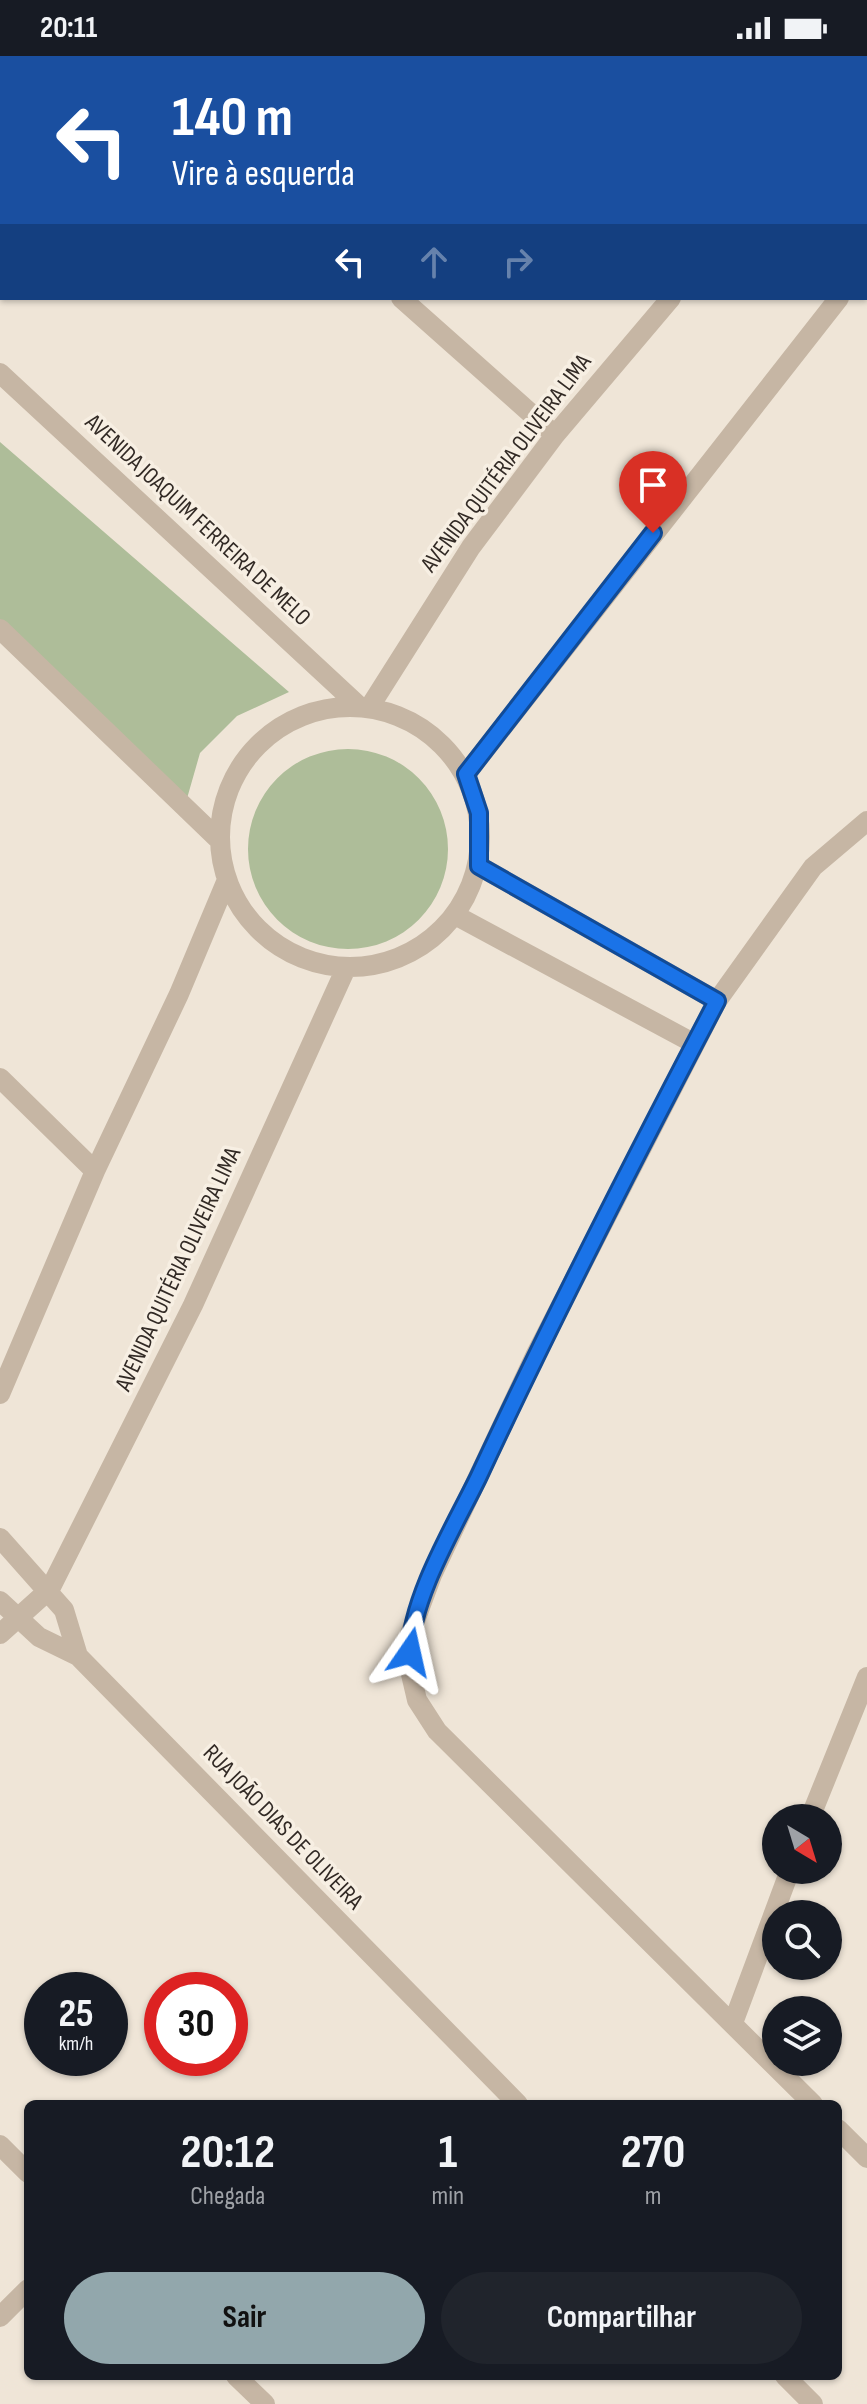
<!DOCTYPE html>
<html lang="pt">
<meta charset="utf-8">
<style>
:root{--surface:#171b24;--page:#20242c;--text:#f1f3f6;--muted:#9ea1a6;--accent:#92a7ac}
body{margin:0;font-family:"Sofia Sans Condensed",sans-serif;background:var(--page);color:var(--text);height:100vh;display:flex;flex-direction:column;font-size:30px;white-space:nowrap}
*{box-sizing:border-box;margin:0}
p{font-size:26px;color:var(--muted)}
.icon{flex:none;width:44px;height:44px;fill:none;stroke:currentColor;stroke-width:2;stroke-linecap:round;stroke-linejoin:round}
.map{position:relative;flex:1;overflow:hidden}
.details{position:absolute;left:24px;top:2044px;width:818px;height:280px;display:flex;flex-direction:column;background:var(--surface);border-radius:12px;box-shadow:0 2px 6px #0004}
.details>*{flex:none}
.guide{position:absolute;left:0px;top:0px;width:868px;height:244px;box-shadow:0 2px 6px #0004;background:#1a4fa0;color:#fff;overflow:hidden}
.needle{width:52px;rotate:142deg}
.tools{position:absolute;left:762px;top:1748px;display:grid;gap:16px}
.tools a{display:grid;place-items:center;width:80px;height:80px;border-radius:50%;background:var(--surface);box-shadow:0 2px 6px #0004;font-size:40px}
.speed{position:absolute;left:24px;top:1916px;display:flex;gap:16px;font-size:40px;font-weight:700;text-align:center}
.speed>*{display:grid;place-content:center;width:104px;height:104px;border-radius:50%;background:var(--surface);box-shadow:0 2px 6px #0004;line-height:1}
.speed small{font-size:20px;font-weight:400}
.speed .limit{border:12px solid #d22;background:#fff;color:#111}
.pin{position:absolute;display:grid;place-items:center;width:68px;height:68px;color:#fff;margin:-82px -34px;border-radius:50% 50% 50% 0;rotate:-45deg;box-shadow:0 0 8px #0007}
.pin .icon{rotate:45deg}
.me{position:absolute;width:88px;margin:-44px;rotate:11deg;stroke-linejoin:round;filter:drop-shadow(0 0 6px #0008)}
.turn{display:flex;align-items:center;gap:28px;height:168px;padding:0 40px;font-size:36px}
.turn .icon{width:104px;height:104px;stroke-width:2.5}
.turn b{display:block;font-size:56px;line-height:68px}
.lanes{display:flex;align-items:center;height:76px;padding:0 40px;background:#0003;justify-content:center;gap:40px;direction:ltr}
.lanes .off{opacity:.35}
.eta{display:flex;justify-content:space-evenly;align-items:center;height:136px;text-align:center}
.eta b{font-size:48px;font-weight:700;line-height:56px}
.primary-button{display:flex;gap:16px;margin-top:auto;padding:16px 40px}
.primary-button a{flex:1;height:92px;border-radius:48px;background:var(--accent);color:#111;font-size:32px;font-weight:700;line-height:92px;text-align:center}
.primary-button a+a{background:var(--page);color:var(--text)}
.status{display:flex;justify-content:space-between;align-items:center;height:56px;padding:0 40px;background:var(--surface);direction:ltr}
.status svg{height:22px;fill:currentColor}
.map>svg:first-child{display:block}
</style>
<div class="status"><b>20:11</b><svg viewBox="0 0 49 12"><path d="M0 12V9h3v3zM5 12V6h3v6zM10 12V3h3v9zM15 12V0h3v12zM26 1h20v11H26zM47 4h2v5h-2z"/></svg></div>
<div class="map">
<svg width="867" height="2348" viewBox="0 0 867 2348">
<rect width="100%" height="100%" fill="#efe5d7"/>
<path fill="#aebd99" d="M0,386L289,636L237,660L200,697L186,746L0,565Z
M248 793a100 100 0 1 1 200 0a100 100 0 1 1-200 0Z"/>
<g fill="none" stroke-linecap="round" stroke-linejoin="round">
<path stroke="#c6b6a4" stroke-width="20" d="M128,0L131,2
M617,0L619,2
M5,2L8,0
M858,2L859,0
M866,206L867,204
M401,242L555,379
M0,317L359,650
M0,573L218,783
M220 781a130 130 0 1 1 260 0a130 130 0 1 1-260 0Z
M369,652L471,491L555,379L671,242
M466,718L839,242
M479,810L717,945
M455,859L695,988
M0,1022L95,1115
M0,1338L95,1115L179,938L226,826
M0,1482L64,1554L78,1600
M0,1545L39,1581L78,1600L518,2048
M0,1578L50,1533L193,1249L346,912
M810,1762L867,1621
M733,1967L790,1814
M813,2048L437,1675L417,1644L410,1614V1578L432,1519L536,1298L717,945L813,811L867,765
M838,2073L867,2102
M0,2089L28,2117
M0,2261L28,2233
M236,2320L265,2348
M785,2320L813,2348"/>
</g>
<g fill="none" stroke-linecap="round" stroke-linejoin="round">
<g stroke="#114b97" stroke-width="20">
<path id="route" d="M410,1596C411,1542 454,1471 478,1422C553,1261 634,1103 717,945L479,810V757L466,718L653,477"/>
</g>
<use href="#route" stroke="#1a73e8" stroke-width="14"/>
</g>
<g text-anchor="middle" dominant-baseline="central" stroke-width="7" stroke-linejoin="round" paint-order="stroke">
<g font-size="24" fill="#322a25" stroke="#f7efe3">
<text transform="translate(506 407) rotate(-53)">AVENIDA QUITÉRIA OLIVEIRA LIMA</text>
<text transform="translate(198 464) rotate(43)">AVENIDA JOAQUIM FERREIRA DE MELO</text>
<text transform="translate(178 1213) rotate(-65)">AVENIDA QUITÉRIA OLIVEIRA LIMA</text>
<text transform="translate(283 1771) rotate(46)">RUA JOÃO DIAS DE OLIVEIRA</text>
</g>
</g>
</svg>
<div class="tools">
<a><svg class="needle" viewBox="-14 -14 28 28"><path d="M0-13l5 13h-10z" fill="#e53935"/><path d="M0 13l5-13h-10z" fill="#9ea1a6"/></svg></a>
<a><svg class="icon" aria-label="search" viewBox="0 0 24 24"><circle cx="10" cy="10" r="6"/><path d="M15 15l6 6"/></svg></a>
<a><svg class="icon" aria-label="layers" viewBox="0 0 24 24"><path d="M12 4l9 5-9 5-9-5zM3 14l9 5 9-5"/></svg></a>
</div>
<div class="speed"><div>25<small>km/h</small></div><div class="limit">30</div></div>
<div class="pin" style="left:653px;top:477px;background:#d93025"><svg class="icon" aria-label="arrive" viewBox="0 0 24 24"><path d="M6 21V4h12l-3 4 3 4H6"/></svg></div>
<svg class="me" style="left:410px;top:1596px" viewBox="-20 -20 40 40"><path d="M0-17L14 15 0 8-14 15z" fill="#1a73e8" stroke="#fff" stroke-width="4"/></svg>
<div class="guide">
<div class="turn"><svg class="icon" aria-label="left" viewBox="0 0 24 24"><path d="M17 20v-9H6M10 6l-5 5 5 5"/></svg><div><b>140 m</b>Vire à esquerda</div></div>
<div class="lanes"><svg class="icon" aria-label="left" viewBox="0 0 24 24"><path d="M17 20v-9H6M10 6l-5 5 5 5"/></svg><svg class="icon off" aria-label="ahead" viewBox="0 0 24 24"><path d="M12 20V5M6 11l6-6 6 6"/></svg><svg class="icon off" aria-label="right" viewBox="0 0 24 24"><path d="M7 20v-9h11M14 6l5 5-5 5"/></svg></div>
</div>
<section class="details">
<div class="eta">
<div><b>20:12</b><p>Chegada</p></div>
<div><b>1</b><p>min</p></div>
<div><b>270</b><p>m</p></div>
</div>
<div class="primary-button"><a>Sair</a><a>Compartilhar</a></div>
</section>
</div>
